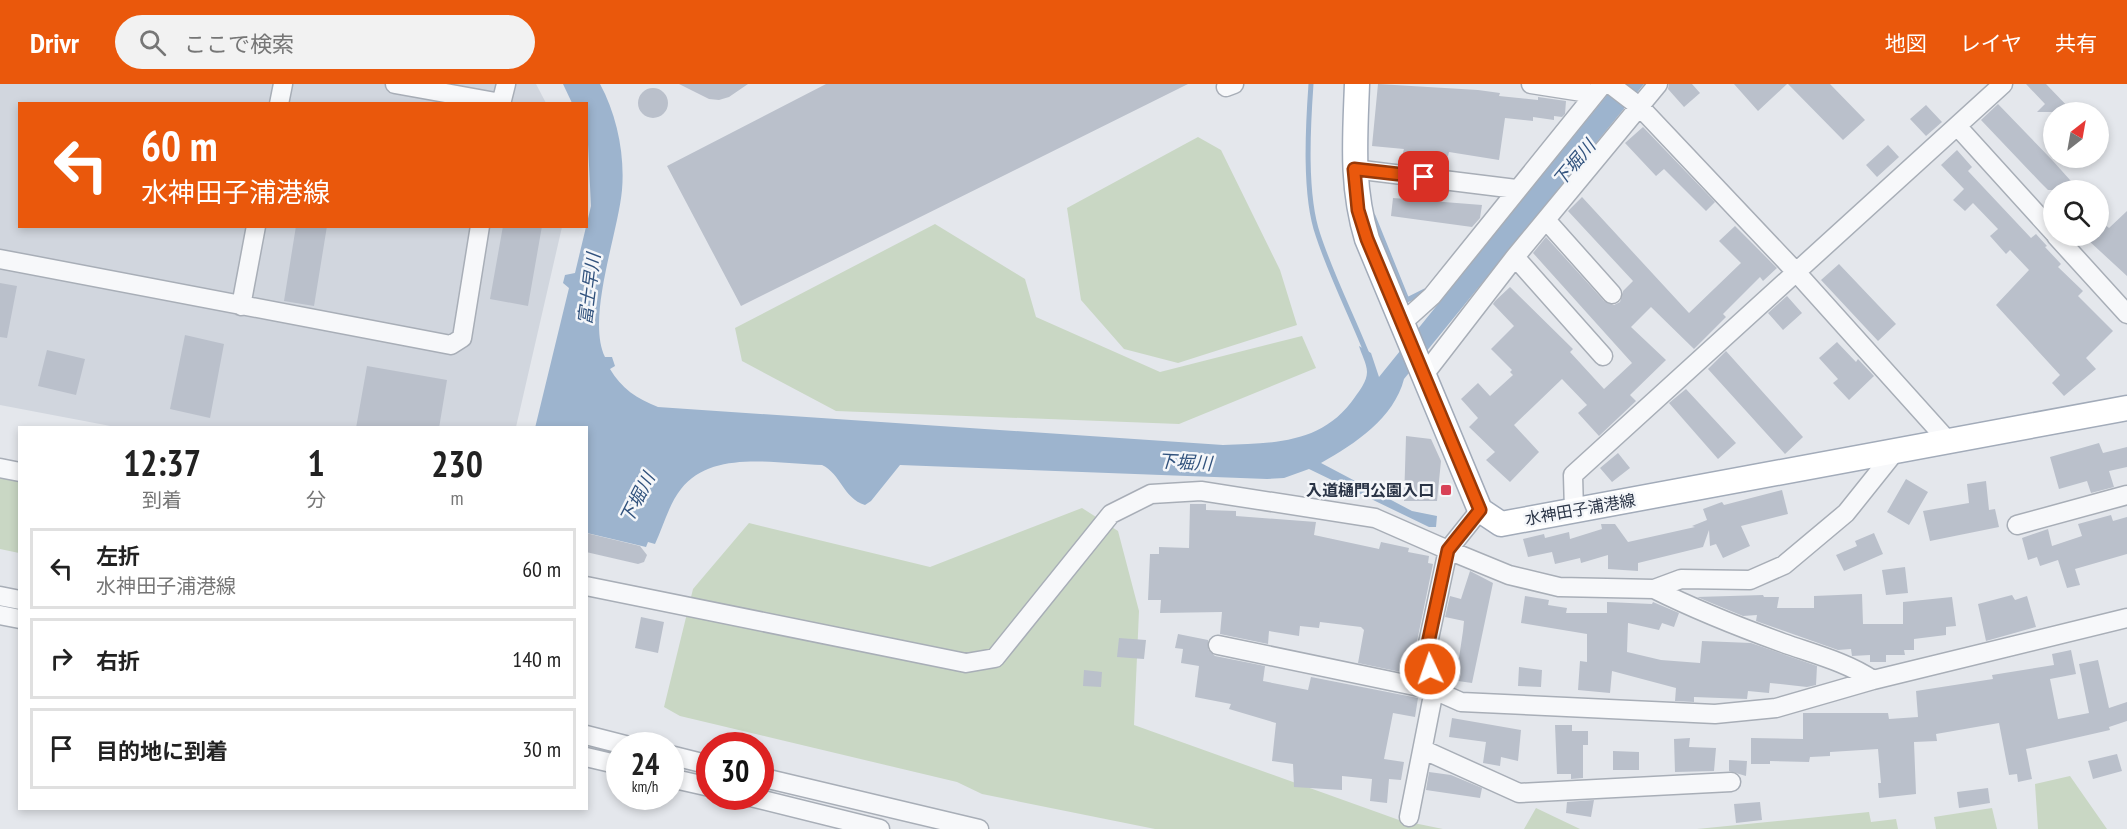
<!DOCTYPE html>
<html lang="ja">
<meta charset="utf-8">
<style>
:root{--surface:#fff;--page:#f2f2f2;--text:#222;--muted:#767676;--line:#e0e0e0;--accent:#ea580c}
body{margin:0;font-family:"PT Sans Narrow","Noto Sans JP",sans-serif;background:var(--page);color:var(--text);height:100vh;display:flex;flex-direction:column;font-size:22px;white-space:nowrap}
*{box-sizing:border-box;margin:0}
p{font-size:20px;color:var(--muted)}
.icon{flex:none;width:33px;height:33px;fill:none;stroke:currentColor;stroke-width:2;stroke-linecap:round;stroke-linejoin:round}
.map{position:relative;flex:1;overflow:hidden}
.panel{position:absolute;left:18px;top:342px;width:570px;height:384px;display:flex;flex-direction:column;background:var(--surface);border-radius:0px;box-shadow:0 3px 9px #0003}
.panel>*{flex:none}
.hud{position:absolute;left:18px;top:18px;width:570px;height:126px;border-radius:0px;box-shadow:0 3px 9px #0003;background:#ea580c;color:#fff;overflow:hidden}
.needle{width:39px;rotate:31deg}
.controls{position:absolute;left:2043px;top:18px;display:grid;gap:12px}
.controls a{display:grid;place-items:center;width:66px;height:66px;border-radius:50%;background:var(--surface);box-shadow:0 3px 9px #0003;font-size:30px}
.speed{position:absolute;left:606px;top:648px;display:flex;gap:12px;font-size:30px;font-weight:700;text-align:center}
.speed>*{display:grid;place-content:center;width:78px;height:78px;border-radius:50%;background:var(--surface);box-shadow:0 3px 9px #0003;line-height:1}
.speed small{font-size:15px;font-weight:400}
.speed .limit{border:9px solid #d22;background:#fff;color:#111}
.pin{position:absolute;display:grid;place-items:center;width:51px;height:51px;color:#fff;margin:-26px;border-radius:12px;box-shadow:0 3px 9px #0006}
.me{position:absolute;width:66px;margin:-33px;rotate:357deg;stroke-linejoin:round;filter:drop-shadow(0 0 4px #0008)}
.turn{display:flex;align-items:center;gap:21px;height:126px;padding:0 24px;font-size:27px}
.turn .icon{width:78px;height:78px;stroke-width:2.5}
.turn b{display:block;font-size:42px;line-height:51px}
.eta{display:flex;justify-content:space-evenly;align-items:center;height:102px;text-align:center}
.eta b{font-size:36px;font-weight:700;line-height:42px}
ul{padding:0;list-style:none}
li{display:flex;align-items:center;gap:18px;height:81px;margin:0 12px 9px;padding:0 12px;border:3px solid var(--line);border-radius:0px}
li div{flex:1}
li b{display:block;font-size:22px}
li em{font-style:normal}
header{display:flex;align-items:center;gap:36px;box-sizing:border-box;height:84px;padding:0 30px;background:var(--accent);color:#fff}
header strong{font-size:28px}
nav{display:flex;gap:33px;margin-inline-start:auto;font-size:21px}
.search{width:420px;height:54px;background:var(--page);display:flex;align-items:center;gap:15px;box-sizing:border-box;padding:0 21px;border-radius:33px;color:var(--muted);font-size:22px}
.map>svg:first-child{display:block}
</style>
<header>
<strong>Drivr</strong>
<div class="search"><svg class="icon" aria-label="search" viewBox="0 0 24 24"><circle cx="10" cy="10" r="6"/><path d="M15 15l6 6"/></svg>ここで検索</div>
<nav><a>地図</a><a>レイヤ</a><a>共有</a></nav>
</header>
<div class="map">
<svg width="2127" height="745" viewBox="0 0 2127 745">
<rect width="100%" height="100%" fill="#e4e7ec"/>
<path fill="#d1d6de" d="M0,0H536L546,19L20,20V142L562,143L516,343L121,344L0,321Z"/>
<path fill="#c9d7c4" d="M1198,53L1221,66L1280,186L1297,241L1178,279L1124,265L1081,216L1067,124Z
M935,140L1025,195L1036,233L1160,288L1302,252L1316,284L1179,340L836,327L742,277L735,244Z
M0,392L19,396V469L0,465Z
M1082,424L1118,447L1139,527L1134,641L1399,736L1443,745H1155L982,710L957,698L680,632L664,623L693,505L749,439L930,483Z
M2070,692L2107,745H2038L2035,700Z
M1536,724L1580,745H1524Z
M1992,724L1997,745H1936L1934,733Z
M1869,728L1871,738L1896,735L1898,745H1697Z"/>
<path fill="#9db4ce" d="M563,0H600C617,31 625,71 622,106C618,150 586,234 605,273H612L615,282L610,285C621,304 637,315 658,323L1223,361C1274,359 1323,360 1355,313C1360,306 1367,297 1367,288C1367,280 1361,269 1359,262L1371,269L1379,293L1616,0H1644L1404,295C1394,334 1355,360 1321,379L1412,427L1437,432L1436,443H1429L1309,385L1284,394L1267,395L900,381L871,417L865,421C843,414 841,390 822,381C777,380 712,365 681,405C669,420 663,443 655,460L648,458L646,463L587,449L586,344H535L569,204L563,199L565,191L575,189L591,122L586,20L572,19Z"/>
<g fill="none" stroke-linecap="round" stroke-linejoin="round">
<path stroke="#9db4ce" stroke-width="5" d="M1311,0C1308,42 1304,111 1318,151C1331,191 1351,230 1367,270
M1373,132L1407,216L1425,207"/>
</g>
<path fill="#bac0cb" d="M679,0H748L729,13L719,16L709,15Z
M826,0H1188L741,222L667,82Z
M1378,0L1478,6L1500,9L1499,12L1538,16V13L1566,17L1565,30L1562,33L1554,32V36L1533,33V37L1505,34L1499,76L1449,68L1448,72L1431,70L1430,76L1402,72L1404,65L1372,62Z
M1669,0H1692L1700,9L1684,23L1668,5Z
M1734,0H1787L1758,27Z
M1788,0H1830L1865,36L1843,56Z
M2026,0H2046L2073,28H2037L2045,20Z
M638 19a15 15 0 1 1 30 0a15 15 0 1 1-30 0Z
M1998,20L2053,77L2079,106H2048L2040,98L1981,36Z
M1926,21L1942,38L1926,52L1910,35Z
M1643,43L1715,118L1706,127L1664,85L1656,92L1625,59Z
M1888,61L1899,73L1877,93L1866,81Z
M1957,66L1972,83L1968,87L2031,154L2036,150L2047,162L2045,163L2061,180L2058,183L2083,207L2078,212L2113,247L2086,274L2096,285L2064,312L2052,299L2060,291L1996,221L2029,186L2010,166L2006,170L1990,152L1998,145L1973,119L1965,127L1953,116L1964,105L1941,81Z
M1582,113L1689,229L1741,179L1719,157L1735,142L1777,184L1763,197L1760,193L1723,230L1726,233L1694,265L1651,223L1631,243L1666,276L1630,311L1636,317L1599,352L1578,329L1587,321L1562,295L1514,341L1539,368L1510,398L1486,376L1495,368L1469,343L1478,334L1461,315L1478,299L1490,312L1513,291L1510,288L1512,286L1491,265L1514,242L1493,220L1495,217L1510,203L1573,265L1570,268L1604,305L1632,279L1533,169L1546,153L1604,217L1614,221L1620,218L1623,207L1633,197L1568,127Z
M1393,114L1482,121L1480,134L1472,143L1391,132Z
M2127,127V192L2088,156L2092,152H2098V145L2104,140L2109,144Z
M296,142H327L314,222L284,217Z
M503,142H542L528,222L490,215Z
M1839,180L1896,240L1878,257L1821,196Z
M0,199L17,202L7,254L0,253Z
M1787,212L1802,229L1783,246L1768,229Z
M185,251L224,260L210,334L170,325Z
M1837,258L1856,278L1858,275L1874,292L1849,316L1833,299L1838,295L1819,274Z
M47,266L85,275L76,311L38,302Z
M1726,267L1803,353L1785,370L1708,285Z
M367,282L447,296L439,344H356Z
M1686,305L1736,359L1718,375L1669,319Z
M1406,352L1431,355L1441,377L1437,417H1404Z
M2099,359L2103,369L2127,363V383L2109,387L2114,403L2091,409L2087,397L2059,405L2050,373Z
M1618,369L1630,384L1612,398L1600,384Z
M1906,395L1928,408L1909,441L1887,428Z
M1986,397L1989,426L1995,425L1999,443L1930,457L1923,427L1969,419L1967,400Z
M1782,406L1788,430L1741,442L1750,462L1723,474L1716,460L1710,462L1709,446L1703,463L1638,479V487L1608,485V471L1581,479L1580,474L1555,480L1552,468L1528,473L1523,455L1544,450L1545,454L1569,448L1570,455L1602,445L1601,440H1615L1628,458L1695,443L1692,442L1707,436L1703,425L1722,418L1724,421Z
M1190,420H1206V426L1236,427V432L1316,438L1314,451L1379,465L1381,458L1409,464L1408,468L1429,472L1428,479L1433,480L1416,562L1414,582L1419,583L1420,592L1358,579L1364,546L1361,543L1320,538L1319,544L1300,542L1299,552L1269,547L1268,560L1220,550L1222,528L1160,529L1161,516H1148L1150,470H1159V463L1189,464Z
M2111,431L2113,437L2127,433V470L2075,485L2080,501L2067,504L2058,476L2040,482L2037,473L2028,476L2022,454L2048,445L2052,462L2082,452L2078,440Z
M586,449L640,462L647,471L644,478L638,480L586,468Z
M1874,449L1883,470L1844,487L1836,471L1857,462L1855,457Z
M1905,483L1908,509L1886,511L1882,486Z
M1470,487L1493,499L1472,599L1444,595L1448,572L1459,574L1463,547L1464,537L1445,533L1450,512L1461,515Z
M1862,510L1863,540H1903V518L1952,513L1956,542L1946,543V551L1914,555V566H1904L1905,571H1886V578H1870V571L1852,572L1851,565L1838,566L1756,537L1757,531L1743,532L1697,513L1763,511L1764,513H1779L1777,524H1814V512Z
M2012,511L2015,516L2027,512L2036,543L1986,557L1978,520Z
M1525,512L1549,516L1548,521L1567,524L1566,529H1607V518L1652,520L1653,518L1679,529L1674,543L1662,539L1659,546L1628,539L1627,568L1661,576L1700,579L1702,557L1751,559L1817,582L1816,601L1807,603L1770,599L1769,609L1748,607L1747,615L1694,613V618L1675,617L1676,604L1612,587L1610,609L1578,606L1580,577L1587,578V550L1521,539Z
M641,533L664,538L658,569L635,564Z
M1178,550L1208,556V565L1215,572L1265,582L1263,597L1308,606L1311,593L1418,614L1415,633L1393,629L1384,675L1404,678L1401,696L1389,695L1387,719L1370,717L1372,695L1342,692V706L1294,703L1293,680L1272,677L1276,639L1229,625L1231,620L1195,613L1199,582L1181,579L1183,565L1175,564Z
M1119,554L1146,556L1144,575L1117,573Z
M2071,566L2076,590L2050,595L2058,635L2089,629L2079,580L2098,576L2109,624L2127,618V637L2109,643L2110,646L2026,665L2032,695L2018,698L2017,690L2009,691L1999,639L1936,650L1937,657L1914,658L1916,710L1879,714L1878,699H1881L1878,665L1830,668V672L1810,673L1809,678L1770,677V680H1751V654L1803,655V629H1888L1889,635L1918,633L1916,607L1993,595L1992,591L2054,581L2052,570Z
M1519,583L1542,586L1541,603L1518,602Z
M1084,586L1102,588L1101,603L1083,602Z
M1452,634L1521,646L1518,677L1501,673L1500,682L1483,679L1486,658L1449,653Z
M1555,641H1572V647H1588V661H1583V694L1571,695V690H1557Z
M1690,654L1689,663L1716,664L1714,687L1675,688L1674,655Z
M1613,667L1639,668V686H1613Z
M2117,670L2122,687L2093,695L2088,677Z
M1729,676L1747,677L1746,692L1729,687Z
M1429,688L1451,691L1482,704L1480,714L1426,706Z
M1988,704L1990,719L1959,724L1957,708Z
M1594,716L1591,733L1566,729L1567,718Z
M1760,718L1762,736L1736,739L1734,720Z"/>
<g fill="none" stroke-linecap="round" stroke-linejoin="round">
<g stroke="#a8aeb7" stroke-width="21">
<path id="minor" d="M395,0L501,19
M1531,0L1595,10
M1610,0L1640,23L1797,189L1949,358
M1226,3L1234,0
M279,20L283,0
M501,20L506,0
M1957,42L2054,149
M1354,85L1516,105
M1546,136L1612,210
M2056,152L2127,230
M1515,173L1603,272
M0,175L451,261L462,254L480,142
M241,222L256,142
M1402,239L1432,212L1603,0
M1423,292L1515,173L1658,0
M0,384L20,388
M1574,427L1573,391L2003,0
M2017,441L2127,411
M586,502L966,579L995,574L1111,430L1151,410L1201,407L1375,434L1448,466L1480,426
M1654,505C1696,526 1739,543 1783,559C1814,570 1846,578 1873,596
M0,512L20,516
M0,531L20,535
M1218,561L1434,606L1461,618L1715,630L1776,624L1873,596L2127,534
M586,651L629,662
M1424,666L1519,709L1731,698
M670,671L710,681
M586,673L620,681
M760,693L979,745
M670,694L710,703
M747,712L880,745
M1409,733L1434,606L1427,564L1448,466L1509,491L1559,503L1654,505L1681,495L1750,496L1784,481L1846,429L1894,369"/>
</g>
<g stroke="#a2abb9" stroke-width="27">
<path id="major" d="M1357,0C1355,55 1351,102 1367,155L1480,426L1501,440L2127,324"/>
</g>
<use href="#minor" stroke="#f7f8fa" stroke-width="18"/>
<use href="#major" stroke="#fff" stroke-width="24"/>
</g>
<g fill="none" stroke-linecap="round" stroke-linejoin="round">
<g stroke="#983908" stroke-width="15">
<path id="route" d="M1424,93L1354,85L1358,126L1367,155L1480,426L1448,466L1427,564L1430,585"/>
</g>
<use href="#route" stroke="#ea580c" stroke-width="10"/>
</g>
<rect fill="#d84257" stroke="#f4f6f9" stroke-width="2" x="1440" y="400" width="12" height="12" rx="3"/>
<g text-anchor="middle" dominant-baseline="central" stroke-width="5" stroke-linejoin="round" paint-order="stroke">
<g font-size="16" font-weight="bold" fill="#2a3446" stroke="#f4f6f9" text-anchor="end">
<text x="1434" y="406">入道樋門公園入口</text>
</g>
<g font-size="16" fill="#2a3446" stroke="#f4f6f9">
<text transform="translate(1580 425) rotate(-10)">水神田子浦港線</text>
</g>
<g font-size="18" font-style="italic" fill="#31527d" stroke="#f4f6f9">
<text transform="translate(1574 79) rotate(-50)">下堀川</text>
<text transform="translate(589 205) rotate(-83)">富士早川</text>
<text transform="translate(1185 378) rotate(3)">下堀川</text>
<text transform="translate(637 414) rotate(-63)">下堀川</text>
</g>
</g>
</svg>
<div class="controls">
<a><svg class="needle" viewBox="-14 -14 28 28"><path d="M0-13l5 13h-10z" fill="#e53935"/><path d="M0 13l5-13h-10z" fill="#767676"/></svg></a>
<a><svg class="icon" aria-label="search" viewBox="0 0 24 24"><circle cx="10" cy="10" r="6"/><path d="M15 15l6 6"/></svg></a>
</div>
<div class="speed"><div>24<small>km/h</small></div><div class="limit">30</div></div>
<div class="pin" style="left:1424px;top:93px;background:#d93025"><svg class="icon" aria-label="arrive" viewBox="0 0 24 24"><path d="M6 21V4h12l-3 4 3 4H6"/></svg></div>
<svg class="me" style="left:1430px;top:585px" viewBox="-20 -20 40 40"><circle r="17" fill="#ea580c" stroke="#fff" stroke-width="3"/><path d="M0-11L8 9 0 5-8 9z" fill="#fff"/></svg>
<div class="hud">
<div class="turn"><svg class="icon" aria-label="left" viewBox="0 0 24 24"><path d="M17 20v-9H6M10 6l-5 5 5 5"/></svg><div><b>60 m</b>水神田子浦港線</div></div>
</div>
<section class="panel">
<div class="eta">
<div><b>12:37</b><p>到着</p></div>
<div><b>1</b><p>分</p></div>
<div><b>230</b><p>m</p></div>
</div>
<ul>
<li><svg class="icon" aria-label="left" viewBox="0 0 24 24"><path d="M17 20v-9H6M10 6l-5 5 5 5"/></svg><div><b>左折</b><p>水神田子浦港線</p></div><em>60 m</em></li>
<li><svg class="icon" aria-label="right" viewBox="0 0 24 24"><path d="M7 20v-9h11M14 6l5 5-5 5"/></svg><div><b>右折</b></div><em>140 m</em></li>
<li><svg class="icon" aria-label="arrive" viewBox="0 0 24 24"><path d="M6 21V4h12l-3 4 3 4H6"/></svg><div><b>目的地に到着</b></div><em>30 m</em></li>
</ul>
</section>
</div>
